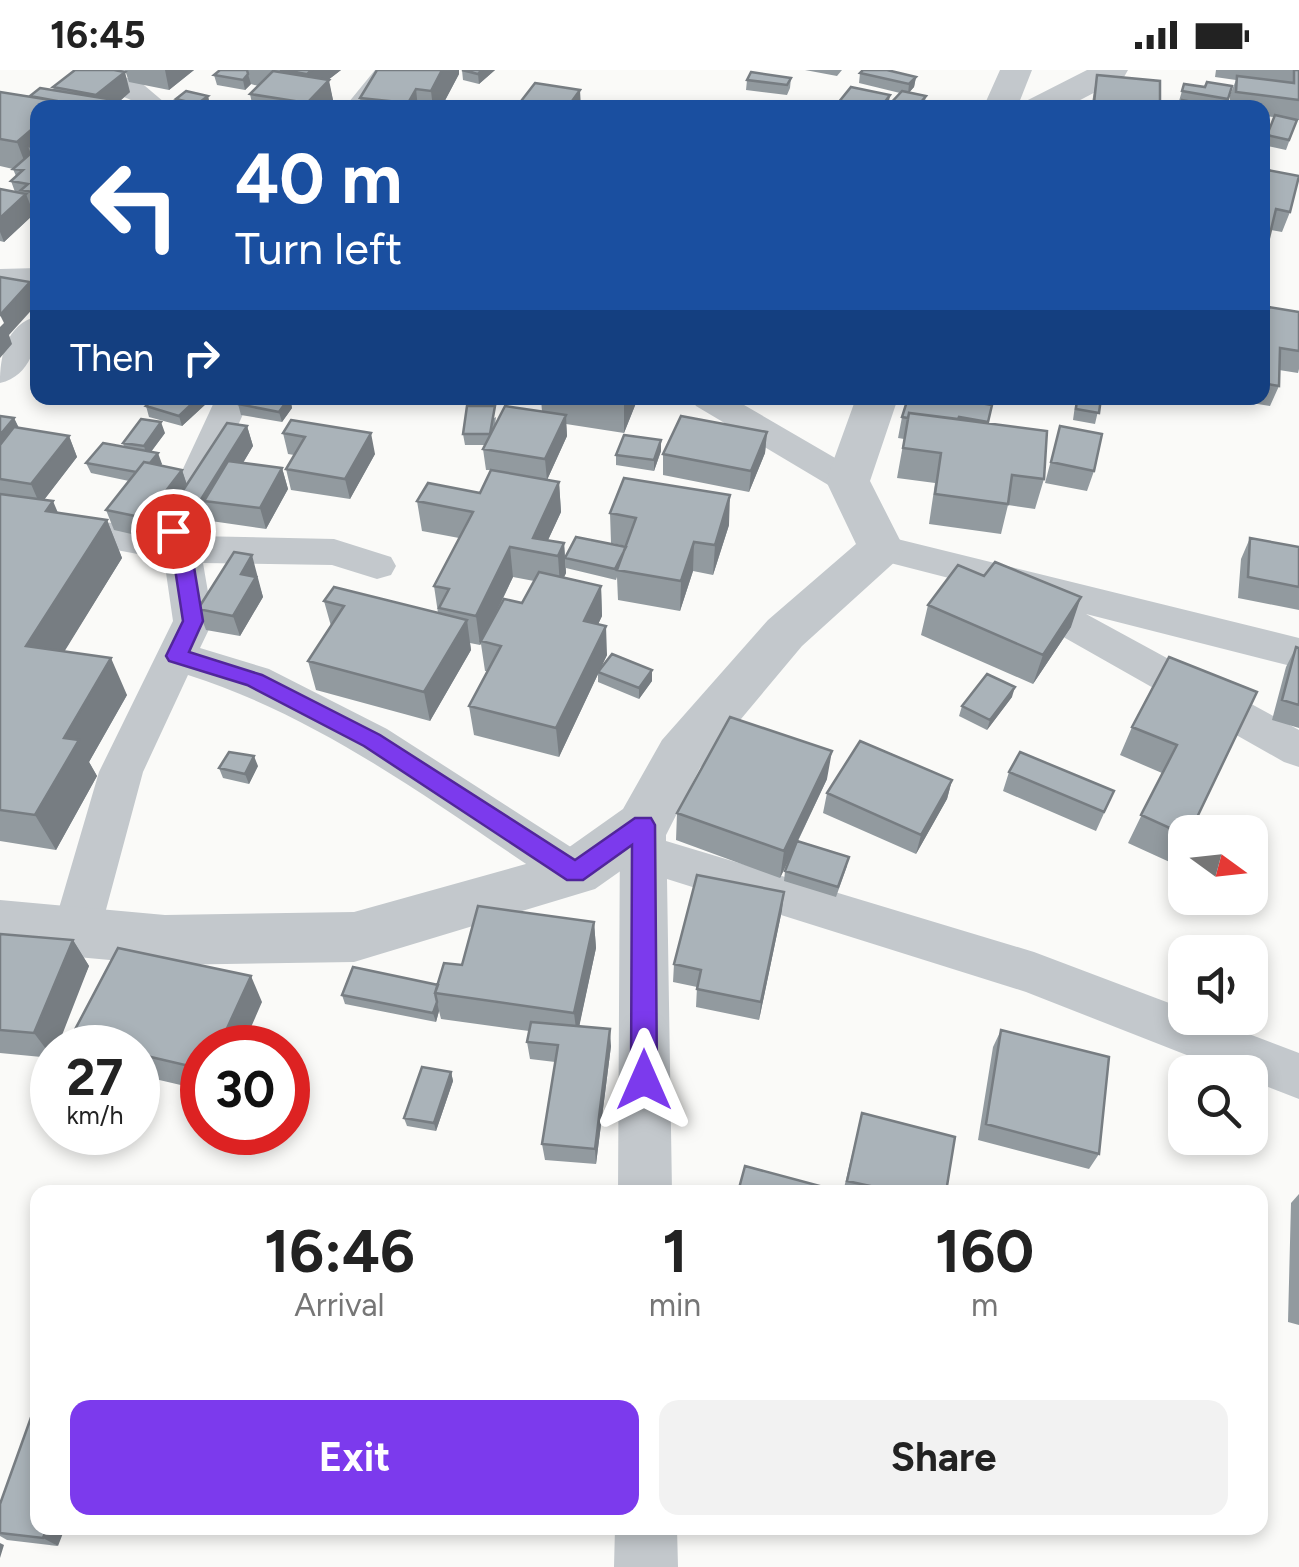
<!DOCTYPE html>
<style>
:root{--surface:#fff;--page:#f2f2f2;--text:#222;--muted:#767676;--accent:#7c3aed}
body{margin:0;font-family:Figtree,sans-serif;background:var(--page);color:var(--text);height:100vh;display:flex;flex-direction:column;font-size:38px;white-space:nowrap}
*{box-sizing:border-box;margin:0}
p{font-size:32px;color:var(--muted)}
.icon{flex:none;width:55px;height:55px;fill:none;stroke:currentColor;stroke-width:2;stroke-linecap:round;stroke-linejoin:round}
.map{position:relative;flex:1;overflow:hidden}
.panel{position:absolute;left:30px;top:1115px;width:1238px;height:350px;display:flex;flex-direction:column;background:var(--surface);border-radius:20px;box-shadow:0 5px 15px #0003}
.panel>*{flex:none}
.banner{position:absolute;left:30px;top:30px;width:1240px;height:305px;border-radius:20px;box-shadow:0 5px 15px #0003;background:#1a4fa0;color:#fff;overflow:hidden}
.needle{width:65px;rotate:105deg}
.fabs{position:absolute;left:1168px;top:745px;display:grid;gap:20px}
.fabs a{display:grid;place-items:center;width:100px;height:100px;border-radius:20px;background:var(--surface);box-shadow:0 5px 15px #0003;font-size:50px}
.speed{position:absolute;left:30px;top:955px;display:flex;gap:20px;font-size:50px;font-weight:700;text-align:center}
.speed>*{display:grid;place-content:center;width:130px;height:130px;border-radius:50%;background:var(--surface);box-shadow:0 5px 15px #0003;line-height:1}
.speed small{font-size:25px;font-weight:400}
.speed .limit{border:15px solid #d22;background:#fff;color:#111}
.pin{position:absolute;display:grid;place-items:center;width:85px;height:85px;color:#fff;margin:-42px;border:5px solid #fff;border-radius:50%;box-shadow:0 2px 10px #0007}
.me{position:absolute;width:110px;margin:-55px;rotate:0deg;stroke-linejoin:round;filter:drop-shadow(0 0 8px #0008)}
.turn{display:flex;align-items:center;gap:35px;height:210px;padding:0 40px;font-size:45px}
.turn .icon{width:130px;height:130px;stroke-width:2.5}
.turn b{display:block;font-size:70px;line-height:85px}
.then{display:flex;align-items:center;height:95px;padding:0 40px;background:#0003;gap:20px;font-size:38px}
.eta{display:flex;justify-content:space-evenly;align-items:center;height:170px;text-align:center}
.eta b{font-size:60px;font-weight:700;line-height:70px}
.button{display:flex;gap:20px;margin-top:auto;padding:20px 40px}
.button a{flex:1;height:115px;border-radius:20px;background:var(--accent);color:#fff;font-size:40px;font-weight:700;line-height:115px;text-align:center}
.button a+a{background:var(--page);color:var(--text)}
.status{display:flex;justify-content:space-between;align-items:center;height:70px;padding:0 50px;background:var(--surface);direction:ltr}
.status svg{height:28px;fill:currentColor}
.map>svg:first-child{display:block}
</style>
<div class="status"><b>16:45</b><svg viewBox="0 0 49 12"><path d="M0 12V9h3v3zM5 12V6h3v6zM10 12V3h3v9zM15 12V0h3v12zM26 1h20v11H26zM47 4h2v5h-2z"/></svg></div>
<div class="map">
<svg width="1299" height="1497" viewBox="0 0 1299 1497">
<rect width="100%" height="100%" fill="#fafaf8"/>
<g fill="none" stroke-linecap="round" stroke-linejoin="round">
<path fill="#c3c8cc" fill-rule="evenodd" d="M100,0H127L123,7L138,10L171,38C133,38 130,25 95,17L92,11Z
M375,0H402L372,38H344Z
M38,198V217L0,219V199Z
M38,246C38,274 31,306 0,313C0,286 6,254 38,246Z
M216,328H250L192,461L195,466L334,469L391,487L396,496L391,505L377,509L332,495L203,493L213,551L200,578L269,599L387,659L591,790L598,803L591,816L575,822L559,816C441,738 324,648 188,605L143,702L100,862L93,876L76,882L59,876L52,862L99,702L173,551L164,489L0,458V432L154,461Z
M691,328H732L861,403L866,411L861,419L848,423L835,419L696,336Z
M881,465L1299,568V598L1086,544L1299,660V697L1284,692L1021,543L1015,533L1019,526L867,487L862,478L867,469Z
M643,739L659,744L666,757V771L1034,882L1185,939V948H1207L1299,983V1029L1250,1010V1002H1230L1026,922L667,809L672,1122H618L620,757L627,744Z
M615,1458H677L678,1497H614Z"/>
<path fill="#c3c8cc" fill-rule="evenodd" d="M1000,0H1032L1017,38H983Z
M1087,0H1128L1124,7L1065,38H1021L1026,31Z
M856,328H898L870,411L904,478L898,489L802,576L700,698L663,771L595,819L354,892L165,895L0,880V830L165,845L354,842L558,785L623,739L662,670L768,550L856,474L826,411Z"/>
</g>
<path fill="#929a9f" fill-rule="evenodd" d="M125,0H194L169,20L129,12Z
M220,0H341L328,10L333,30L325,38H253L250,24L258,16L251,14L245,20L217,15L214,5Z
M377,0H459V4L441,38H361L360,28Z
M462,0H495L479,14L463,10Z
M805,0H842L837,6Z
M1216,0H1299V50H1297L1286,80L1263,75L1274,47L1262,46V38H1230V25L1236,10L1215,7Z
M860,3L916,7L914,17L909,22L926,26L924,36L889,38L890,34L900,23L859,13Z
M1097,5L1160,38H1091Z
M791,8L790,18L787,25L746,20L747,10Z
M1184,14L1205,17L1232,16L1225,38H1216L1179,31Z
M53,17L130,22L112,38H38V142L32,141L34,144L4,172L0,171V119L15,122L11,111L16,106L13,99L0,96V22L30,26L54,20Z
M851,17L888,38H834Z
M208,26L210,36L209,38H178L176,29Z
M1262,99L1290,142L1282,162L1271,160L1262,188Z
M1262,236L1299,242V299L1298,303L1279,300V316L1270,336L1226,329V328H1262Z
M290,328L292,338L282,352L241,345L238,334Z
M541,328H636V333L624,363L566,354L567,366L547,410L559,412L561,442L548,470L564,473L566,503L564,507L601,516L602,546L598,554L607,585L600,599L652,611L639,629L598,612V604L559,687L474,665L469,636L488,601H485L481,574L480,575L470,573L471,580L430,651L316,620L308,591L331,556L324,531L438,543L434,516L459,468L422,461L417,431L480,423L491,400H486L483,379L485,375H465L463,364L496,347L495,355L542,342ZM513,507L534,511L522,533L492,552Z
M908,328H962L961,329L1044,409L1035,439L1008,435L1001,464L929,454L935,413L897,408L904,369L898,368L902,347Z
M1076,328H1101L1095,354L1073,350Z
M208,332L182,356L149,347L146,336Z
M0,346L14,348L19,358L69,366L77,387L44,430L58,443L107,450L122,488L64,581L127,625L89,692L97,706L56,780L0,771Z
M291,350L375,384L350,429L291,420L286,399L294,385L288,384L283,363Z
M247,356L253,376L243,393L282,398L288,419L266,459L211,451L210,447L207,452L186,449L180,433L153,469L114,460L106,440L129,411L91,403L86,393L124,377L123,373L165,363L151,382L162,394L161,395L182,400L187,415Z
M1060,356L1094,401L1087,421L1045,413Z
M767,362L765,383L749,422L663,405V384Z
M661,381L654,401L616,395V385Z
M610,443L729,455L713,505L693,501L680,541L618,530L617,507L616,510L566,498L565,488L625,477L626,476L611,473Z
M1250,468L1299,477V540L1238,528L1241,489Z
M258,506L257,508L263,527L240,566L206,560L198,539Z
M928,535L1071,557L1033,614L921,565Z
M1296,577L1299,578V658L1272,650L1286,597Z
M1169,587L1185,762V773L1174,794L1128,773L1162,703L1120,685L1132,657Z
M1012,627L987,660L959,646L962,636Z
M258,696L249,714L223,708L219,698Z
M1009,702L1114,721L1096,761L1003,721Z
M827,709L798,771L847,796L836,827L784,811L785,801L795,777L780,808L676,770L677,743Z
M952,710L947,729L916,784L823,743L827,723Z
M782,840L759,950L696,937L697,917L673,912L674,894Z
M594,852L596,878L579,956L611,976L596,1094L545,1090L542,1074L555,992L530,989L527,972L529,961L441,949L439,941L436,952L345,934L342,925L438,915L462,895Z
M0,864L73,870L89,896L52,978V988L0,983Z
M262,932L202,978V1020L138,1005V978H75L70,969Z
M1001,960L1099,1084L1089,1099L978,1070L993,977Z
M451,1002L453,1011L436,1061L407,1056L404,1048Z
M862,1043L946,1122H843Z
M1299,1124V1255L1288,1252L1291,1133Z
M0,1434L58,1476L7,1470L0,1466Z"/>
<path fill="#777d82" d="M165,0H194L169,20Z
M312,0H341L310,24L307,4Z
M442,0H459V4L441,38H433L431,21Z
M482,0H495L479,14L478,4Z
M125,2L130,22L112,38H99L100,36L96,25Z
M248,4L251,14L245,20L243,10Z
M916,7L914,17L908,24L909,14Z
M329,10L333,30L325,38H308L307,33Z
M416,19L418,38H408V33Z
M580,20L581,38H567Z
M890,25L888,38H881V37Z
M208,26L210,36L198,38L197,34Z
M38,54V79L28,76L35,95L28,101L17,72Z
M26,124L34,144L4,172L0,162V148Z
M30,212L38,233L9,265L12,274L0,288V257L4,253L0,245Z
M198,328H206L208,332L182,356L179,346Z
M290,328L292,338L282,352L279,342Z
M626,328H636V333L624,363V333Z
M566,345L567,366L547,410L545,389Z
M14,348L24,369L0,397V365Z
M161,352L165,363L147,387L144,376Z
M247,356L253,376L219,433L204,431L210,447L207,452L200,431Z
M767,362L765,383L749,422L751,401Z
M371,363L375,384L350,429L345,409Z
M69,366L77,387L40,435L31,414Z
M661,370V381L654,401V390Z
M158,383L162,394L146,414L143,403Z
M282,398L288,419L266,459L260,438Z
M182,400L189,421L178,428L180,433L153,469L145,448Z
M559,412L561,442L542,483L533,468Z
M730,425L729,455L713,505L715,475Z
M53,431L69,469L46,441Z
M107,450L122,488L45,613L26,576Z
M694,472L693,501L680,541L681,511Z
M564,473L566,503L560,516L558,486Z
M510,477L513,507L480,575L476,546Z
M252,485L263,527L240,566L233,546L241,504Z
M601,516L602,546L586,580L584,551Z
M1081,527L1071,557L1033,614L1043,585Z
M467,550L471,580L430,651L424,622Z
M606,556L607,585L559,687L556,658Z
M111,588L127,625L89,692L97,706L56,780L35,745L64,668Z
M652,600V611L639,629V618Z
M1015,617L1012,627L987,660L990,650Z
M832,681L827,709L780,808L784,781Z
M254,686L258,696L249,714L245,704Z
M952,710L947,729L916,784L921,765Z
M784,822L782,840L759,950L761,932Z
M594,852L596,878L577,967L574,943Z
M73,870L89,896L57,978H52V987L34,963Z
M251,906L262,932L242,978H218Z
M437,932L439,941L436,952L433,943Z
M610,959L611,976L596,1094L595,1079Z
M451,1002L453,1011L436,1061L434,1053Z
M47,1458H65L58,1476L43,1468Z
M0,1473L4,1475L0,1488Z"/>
<path fill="#aab3b9" stroke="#777d82" stroke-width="2.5" d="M75,0H114L125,2L96,25L53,17Z
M220,0H247L248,4L243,10L214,5Z
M280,0H312L307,4Z
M377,0H442L431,21L416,19L408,33L360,28Z
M462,0H482L478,4Z
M863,0H887L916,7L909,14L860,3Z
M1294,0H1299V30L1236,22L1237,6L1294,13Z
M273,1L329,10L307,33L250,24Z
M751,2L791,8L787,15L747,10Z
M1097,5L1160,11V38H1136L1094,33Z
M1207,12L1232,16L1228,29L1182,21L1184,14L1205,17Z
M535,13L580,20L567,38H537L518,35Z
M851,17L890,25L881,37L865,33L862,38H834Z
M40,18L108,29L99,38H65L63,32L30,26Z
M186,21L208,26L197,34L176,29Z
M902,21L926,26L916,38H903L890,34Z
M0,22L63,32L57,38H38V54L17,72L0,69Z
M1182,30L1198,33L1197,38L1180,37Z
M1275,45L1297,50L1289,70L1267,65Z
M38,70V123L21,120L28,114L11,111L23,100L13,99L37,78L28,76Z
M1262,99L1299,106L1290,142L1276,139L1267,176L1262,175Z
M0,119L26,124L0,148Z
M0,207L30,212L0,245Z
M1262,236L1299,242V281L1280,278L1279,316L1262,313Z
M156,328H198L179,346L146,336Z
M243,328H289L279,342L238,334Z
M590,328H626L624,333Z
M908,328H951L992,335L988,352L959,347L958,349L909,343L908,348L902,347Z
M1077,328H1101L1099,343L1076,339Z
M467,336H495L490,364H463Z
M505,336L566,345L545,389L483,379Z
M909,343L1047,361L1044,409L1012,405L1008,434L935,424L941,383L903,378Z
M0,346L14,348L0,365Z
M681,346L767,362L751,401L663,384Z
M141,349L161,352L144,376L123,373Z
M291,350L371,363L345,409L286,399L305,367L283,363Z
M227,353L247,356L200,431L178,428Z
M1060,356L1102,364L1094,401L1051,392Z
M14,357L69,366L31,414L0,409V375Z
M624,365L661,370L654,390L616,385Z
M103,373L158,383L150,393L144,392L136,402L86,393Z
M228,391L282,398L260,438L204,431Z
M144,392L182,400L145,448L106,440Z
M491,400L559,412L533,468L564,473L558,486L510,477L476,546L439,538L449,519L434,516L473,442L417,431L428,413L480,423Z
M624,408L730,425L715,475L694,472L681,511L617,500L636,448L610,443Z
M0,424L53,431L46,441L107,450L26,576L111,588L64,668L79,670L35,745L0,740Z
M576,467L626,477L615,499L565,488Z
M1250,468L1299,477V517L1248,507Z
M234,482L252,485L241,504L256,507L233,546L198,539Z
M995,492L1081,527L1043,585L928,535L958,495L984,506Z
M539,502L601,516L584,551L606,556L556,658L469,636L501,576L481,571L504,529L522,533Z
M334,517L467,550L424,622L308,591L344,536L324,531Z
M1296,577L1299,578V635L1282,630Z
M612,584L652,600L639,618L598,602Z
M1169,587L1257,622L1190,762H1185V765L1141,745L1177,675L1132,657Z
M987,604L1015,617L990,650L962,636Z
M730,647L832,681L784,781L677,743Z
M860,671L952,710L921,765L827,723Z
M229,682L254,686L245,704L219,698Z
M1020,682L1114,721L1104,742L1009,702Z
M797,771L849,787L838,817L785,801Z
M697,805L784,822L761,932L697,919L701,900L674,894Z
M478,836L594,852L574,943L435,923L444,893L462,895Z
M0,864L73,870L34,963L0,960Z
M118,878L251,906L218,978H202V999L138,984V978H106L70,969Z
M353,897L438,915L435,923L437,932L433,943L342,925Z
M531,952L610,959L595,1079L542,1074L558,975L527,972Z
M1001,960L1109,987L1099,1084L986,1054Z
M422,997L451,1002L434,1053L404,1048Z
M862,1043L955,1067L946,1122H898L847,1111Z
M745,1096L842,1122H738Z
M38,1328V1458H47L43,1468L0,1463V1434Z"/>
<path fill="#7c3aed" stroke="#51269a" stroke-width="2.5" d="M173,455L180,456L191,479L203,551L189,582L262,605L380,665L575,790L635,748H651L655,755L657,1010L653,1018L644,1021L635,1018L631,1010L632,775L583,810H567L364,676L247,615L169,591L166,586L183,551L172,479L164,461Z"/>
</svg>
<div class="fabs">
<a><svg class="needle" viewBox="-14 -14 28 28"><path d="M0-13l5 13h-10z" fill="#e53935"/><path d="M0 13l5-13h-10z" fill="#767676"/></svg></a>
<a><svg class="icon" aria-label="sound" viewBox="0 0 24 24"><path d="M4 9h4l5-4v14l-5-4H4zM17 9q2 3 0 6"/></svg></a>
<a><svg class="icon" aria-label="search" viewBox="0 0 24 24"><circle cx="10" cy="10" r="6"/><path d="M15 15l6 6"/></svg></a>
</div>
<div class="speed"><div>27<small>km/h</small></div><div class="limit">30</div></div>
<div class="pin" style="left:173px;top:461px;background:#d93025"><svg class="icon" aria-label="arrive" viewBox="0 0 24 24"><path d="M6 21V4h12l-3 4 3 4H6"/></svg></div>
<svg class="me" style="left:644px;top:1010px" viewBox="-20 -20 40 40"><path d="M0-17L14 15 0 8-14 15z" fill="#7c3aed" stroke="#fff" stroke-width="4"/></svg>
<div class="banner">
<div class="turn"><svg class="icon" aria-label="left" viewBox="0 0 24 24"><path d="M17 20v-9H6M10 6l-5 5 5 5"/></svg><div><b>40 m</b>Turn left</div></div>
<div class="then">Then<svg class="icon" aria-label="right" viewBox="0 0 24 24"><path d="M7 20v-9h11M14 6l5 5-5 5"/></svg></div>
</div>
<section class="panel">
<div class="eta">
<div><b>16:46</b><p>Arrival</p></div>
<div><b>1</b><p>min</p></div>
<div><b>160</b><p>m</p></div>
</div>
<div class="button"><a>Exit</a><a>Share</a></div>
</section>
</div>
